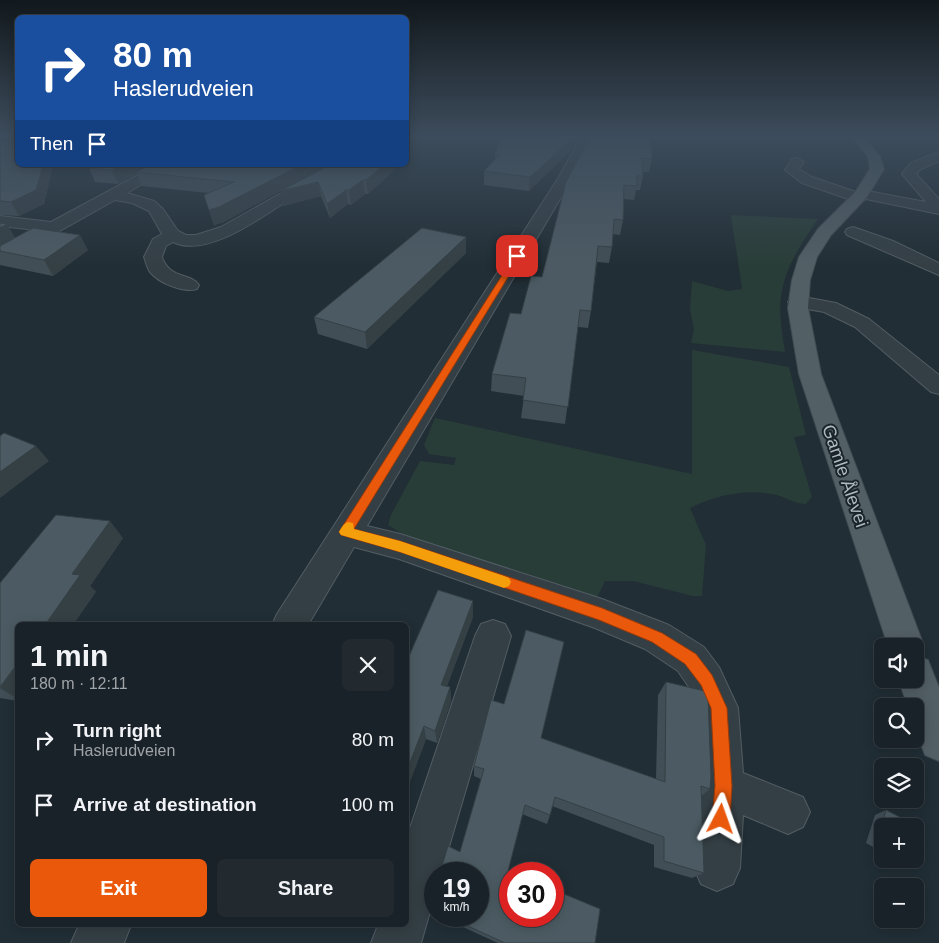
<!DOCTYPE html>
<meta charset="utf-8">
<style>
:root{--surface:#192228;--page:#222a30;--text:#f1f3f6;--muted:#9fa4a8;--line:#373f45;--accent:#ea580c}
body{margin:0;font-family:Helvetica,sans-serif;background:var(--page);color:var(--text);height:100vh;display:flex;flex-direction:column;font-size:19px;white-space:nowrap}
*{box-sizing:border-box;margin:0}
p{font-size:16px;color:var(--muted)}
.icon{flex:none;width:28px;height:28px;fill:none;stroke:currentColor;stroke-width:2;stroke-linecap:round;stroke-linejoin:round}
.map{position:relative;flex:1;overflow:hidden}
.drawer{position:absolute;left:15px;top:622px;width:394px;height:305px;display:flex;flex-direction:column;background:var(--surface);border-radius:8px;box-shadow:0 2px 12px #0003,0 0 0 1px var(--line)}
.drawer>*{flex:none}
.guide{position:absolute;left:15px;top:15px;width:394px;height:152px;border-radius:8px;box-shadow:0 2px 12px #0003,0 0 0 1px var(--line);background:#1a4fa0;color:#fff;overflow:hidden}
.buttons{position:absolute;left:874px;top:638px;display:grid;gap:10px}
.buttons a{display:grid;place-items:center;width:50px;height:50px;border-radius:8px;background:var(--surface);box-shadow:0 2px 12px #0003,0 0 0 1px var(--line);font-size:25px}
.speed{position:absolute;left:424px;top:862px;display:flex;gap:10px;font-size:25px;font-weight:700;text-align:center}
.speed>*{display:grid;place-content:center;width:65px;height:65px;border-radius:50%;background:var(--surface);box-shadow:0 2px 12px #0003,0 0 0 1px var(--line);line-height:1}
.speed small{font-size:12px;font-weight:400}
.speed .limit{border:8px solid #d22;background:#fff;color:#111}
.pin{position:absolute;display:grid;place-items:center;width:42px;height:42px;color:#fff;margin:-21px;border-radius:10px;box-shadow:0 2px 8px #0006}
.me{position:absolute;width:55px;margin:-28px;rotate:4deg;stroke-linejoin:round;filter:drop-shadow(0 0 4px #0008)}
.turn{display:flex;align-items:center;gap:18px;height:105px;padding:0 15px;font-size:22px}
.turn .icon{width:65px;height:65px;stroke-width:2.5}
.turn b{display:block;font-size:35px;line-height:42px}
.then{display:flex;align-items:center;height:48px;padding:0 15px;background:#0003;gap:10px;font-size:19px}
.round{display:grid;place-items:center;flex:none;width:52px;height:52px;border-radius:8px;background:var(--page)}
.overview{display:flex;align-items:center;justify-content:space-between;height:85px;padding:0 15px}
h1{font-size:30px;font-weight:700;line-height:38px}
.action{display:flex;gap:10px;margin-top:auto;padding:10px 15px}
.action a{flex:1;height:58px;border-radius:8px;background:var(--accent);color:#fff;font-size:20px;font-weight:700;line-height:58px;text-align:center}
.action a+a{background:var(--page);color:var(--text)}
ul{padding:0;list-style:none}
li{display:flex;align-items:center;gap:15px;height:65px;padding:0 15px}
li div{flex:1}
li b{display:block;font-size:19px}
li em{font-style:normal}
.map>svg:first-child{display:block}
</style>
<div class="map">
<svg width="939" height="943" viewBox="0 0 939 943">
<rect width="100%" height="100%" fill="#212e35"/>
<path fill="#293d38" d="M731,215L818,219C803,241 787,264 782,291C778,310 782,333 785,352L691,343L694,329L690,309L692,281L728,291L742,289Z
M692,350L789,367L806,435L794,437L812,497L806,504C796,504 787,498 777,495C747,488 717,495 690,508L706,545L702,596H693L633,581H605L596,600L416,543L388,525L391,515L420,461L454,465L456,458L429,454L424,445L435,418L692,474Z"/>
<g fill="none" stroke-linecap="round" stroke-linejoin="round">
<g stroke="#525d63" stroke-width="2">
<path id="minor" d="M582,135H594L573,177L367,526L400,534L602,599L669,625L704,647L719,667L738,708L743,773L803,797L810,812L803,827L788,834L743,815L740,868L733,884L717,891L701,884L694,868L702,786L700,709L693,693L678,671L645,649L595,628L399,559L354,547L308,625H272L277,614L559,177Z
M939,152V161L921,169L916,174L939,199V214L866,199L859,202L854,201L802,183L785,170L792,159L797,158L804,162L799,169L812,177L856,192L862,190L926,202L902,174L911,163Z
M157,165H174L127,193L154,201L163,209L178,231L186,235H196L221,227L308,178H318L320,181C313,191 295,196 284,203C257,220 206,258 173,242L166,246L162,257C170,280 190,272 199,285L197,289C183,293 159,283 150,272C147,268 146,262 144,257L153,239L162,234L149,211L132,203L115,200L6,261L0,262V250L37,230L0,226V216L51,222Z
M853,227L893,241L939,263V275L847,235L845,232L847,229Z
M798,296L836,303L869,319L939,375V394L931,392L855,327L824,312L791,306L788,302L791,298Z
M493,620L505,624L511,636L441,874H435V894L421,943H371L378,925H406V840L475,636L481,624Z
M79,925H131L124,943H71Z"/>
</g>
<g stroke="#414b52" stroke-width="2">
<path id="major" d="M851,135H863L880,157L884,169L867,197L831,235L817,257L810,280L808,308L821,374L924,646L919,657L928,660L939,688V761L925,755L915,729V706H908L898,679H915V646H888L799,374L788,308L792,280L799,257L818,229L856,191L870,169L868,157Z"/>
</g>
<use href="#minor" fill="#343f45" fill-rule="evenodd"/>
<use href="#major" fill="#525f65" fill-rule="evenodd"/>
</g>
<path fill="#414e55" d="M591,135H653L652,139H650L652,159L649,172H643V176L640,190H636L634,200L624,199L623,220L620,235L613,234L612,247L609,263L597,262L591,311L588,328L578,327L565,424L521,418L524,396L491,391L492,374L521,314L542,277Z
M0,141L18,165H53L44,204L19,216L0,215Z
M571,150L529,191L484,185V171L495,160V154Z
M92,165H400L368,194H365L351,205L348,204L330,218L321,196L283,206L280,191L325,168H322L224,222L214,225L204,195L208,193L142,186L137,174L118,184L95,182L89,168Z
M0,223L15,238L88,250L53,276L0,265Z
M466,253L367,349L318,334L314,317Z
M123,538L90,586L96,592L18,625V701L0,698V583Z
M473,617L447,686L450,687L451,701L437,743L426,739L406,792V663Z
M666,682L710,789L701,796L704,873L692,878L654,867V845L552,806L550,815L547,824L522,814L508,871L595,943H498L439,916H478L441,869L460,852L481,779L474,776V766L541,738L656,779L658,695Z
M886,810L917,826L915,859L902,863L895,859H915V826H882V852L866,843L875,815Z
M435,890V914L432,913L429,909Z"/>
<path fill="#354045" d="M575,135H580L571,150L529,191L530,177Z
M43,165H53L44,204L19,216L11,202Z
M122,165H153L136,172L137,174L118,184L112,170Z
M301,165H327L328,167L322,168L224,222L214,225L209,210Z
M384,165H400L368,194L366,180Z
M363,180L365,194L351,205L349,190Z
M318,182L321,196L283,206L280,191Z
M346,190L348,204L330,218L327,204Z
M7,224L16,239L0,248V228Z
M80,235L88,250L53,276L44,260Z
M466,237V253L367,349L365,332Z
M36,446L49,461L0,498V472Z
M110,521L123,538L90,586L96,592L73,625H45L72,574Z
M473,601V617L442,699L441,685Z
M18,663V699L0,688Z
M450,687L451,701L437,743L435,731Z
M424,726L426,739L406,792V773Z
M407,803L410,813L406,823V804Z"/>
<path fill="#4c5b63" stroke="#354045" d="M501,135H575L573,138L530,177L484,171L500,154H495Z
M591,135H650L652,159L642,158L643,176H637V186L624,185L623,220L614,219L612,247L598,246L591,311L580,310L568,407L523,400L526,378L492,374L510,313L521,314L531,276L542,277L566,182Z
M0,141L18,145V165H43L36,190L11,202L0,201Z
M92,165H122L112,170L89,168Z
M150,165H301L219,207L209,210L204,195L234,182L136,172Z
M330,165H384L366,180H363L349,190H346L327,204L318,182L280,191Z
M0,223L7,224L0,228Z
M33,228L80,235L44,260L0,251V246Z
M422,228L466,237L365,332L314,317Z
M4,433L36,446L0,472V436Z
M56,515L110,521L72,574L80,575L45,625H18V663L0,687V583Z
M438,590L473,601L441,685L450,687L435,731L424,726L406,773V663Z
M526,630L564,642L541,738L665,782L666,682L705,691L708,697L711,776L710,789L701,786L704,873L664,861V837L555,797L550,815L525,805L508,871L515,874H510V916H552V889L600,909L595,943H505L446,916H478V874H436L435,870L441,869L448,846L460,852L484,769L474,766L491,700L504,704Z
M886,810L917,826L915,859H914H915V826H882V841L878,839Z
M435,890V911L429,909Z"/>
<linearGradient id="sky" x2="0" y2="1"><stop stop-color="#12191d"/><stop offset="0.51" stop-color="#3d4c5c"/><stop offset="1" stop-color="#3d4c5c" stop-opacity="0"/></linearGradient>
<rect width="939" height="267" fill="url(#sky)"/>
<path fill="#ea580c" stroke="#983908" d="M515,255L521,256L354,529L400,541L602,608L662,633L696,654L712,675L727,708L732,786L730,819L727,825L721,828L715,825L712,819L715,786L711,708L701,685L685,664L652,642L599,620L400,552L341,535L339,532Z"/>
<path fill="#f59e0b" d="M348,522L353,523L354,529L400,541L504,576L509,578L511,582L509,586L504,588L400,552L341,535L339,532C342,527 343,524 348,522Z"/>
<g text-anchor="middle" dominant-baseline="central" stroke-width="4" stroke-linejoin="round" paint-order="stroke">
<g font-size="18" fill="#aebbc2" stroke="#1a242a">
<text transform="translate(845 476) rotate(71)">Gamle Ålevei</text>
</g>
</g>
</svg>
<div class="buttons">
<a><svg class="icon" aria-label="sound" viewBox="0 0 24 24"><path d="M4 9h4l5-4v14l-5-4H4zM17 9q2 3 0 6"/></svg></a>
<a><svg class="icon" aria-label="search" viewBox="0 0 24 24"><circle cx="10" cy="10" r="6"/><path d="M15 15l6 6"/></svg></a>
<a><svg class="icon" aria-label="layers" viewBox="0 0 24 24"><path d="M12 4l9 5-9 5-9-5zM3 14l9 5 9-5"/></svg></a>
<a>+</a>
<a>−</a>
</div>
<div class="speed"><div>19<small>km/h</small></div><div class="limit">30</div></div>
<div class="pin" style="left:517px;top:256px;background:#d93025"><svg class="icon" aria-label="arrive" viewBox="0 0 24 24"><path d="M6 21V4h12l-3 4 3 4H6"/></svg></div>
<svg class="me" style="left:721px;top:819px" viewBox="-20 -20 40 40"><path d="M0-17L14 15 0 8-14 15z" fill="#ea580c" stroke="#fff" stroke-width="4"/></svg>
<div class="guide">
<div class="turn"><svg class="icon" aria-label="right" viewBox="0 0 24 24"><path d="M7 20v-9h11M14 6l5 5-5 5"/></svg><div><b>80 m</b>Haslerudveien</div></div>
<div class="then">Then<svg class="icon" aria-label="arrive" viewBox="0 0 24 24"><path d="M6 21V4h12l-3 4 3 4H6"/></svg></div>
</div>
<section class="drawer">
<div class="overview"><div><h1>1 min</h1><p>180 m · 12:11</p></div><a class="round"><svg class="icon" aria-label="close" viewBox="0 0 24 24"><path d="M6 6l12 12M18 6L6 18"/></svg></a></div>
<ul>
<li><svg class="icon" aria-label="right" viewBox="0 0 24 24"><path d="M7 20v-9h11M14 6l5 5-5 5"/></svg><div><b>Turn right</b><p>Haslerudveien</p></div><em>80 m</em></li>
<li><svg class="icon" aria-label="arrive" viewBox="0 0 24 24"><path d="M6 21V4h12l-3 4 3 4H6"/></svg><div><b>Arrive at destination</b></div><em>100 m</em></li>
</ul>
<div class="action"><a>Exit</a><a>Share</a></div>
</section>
</div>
